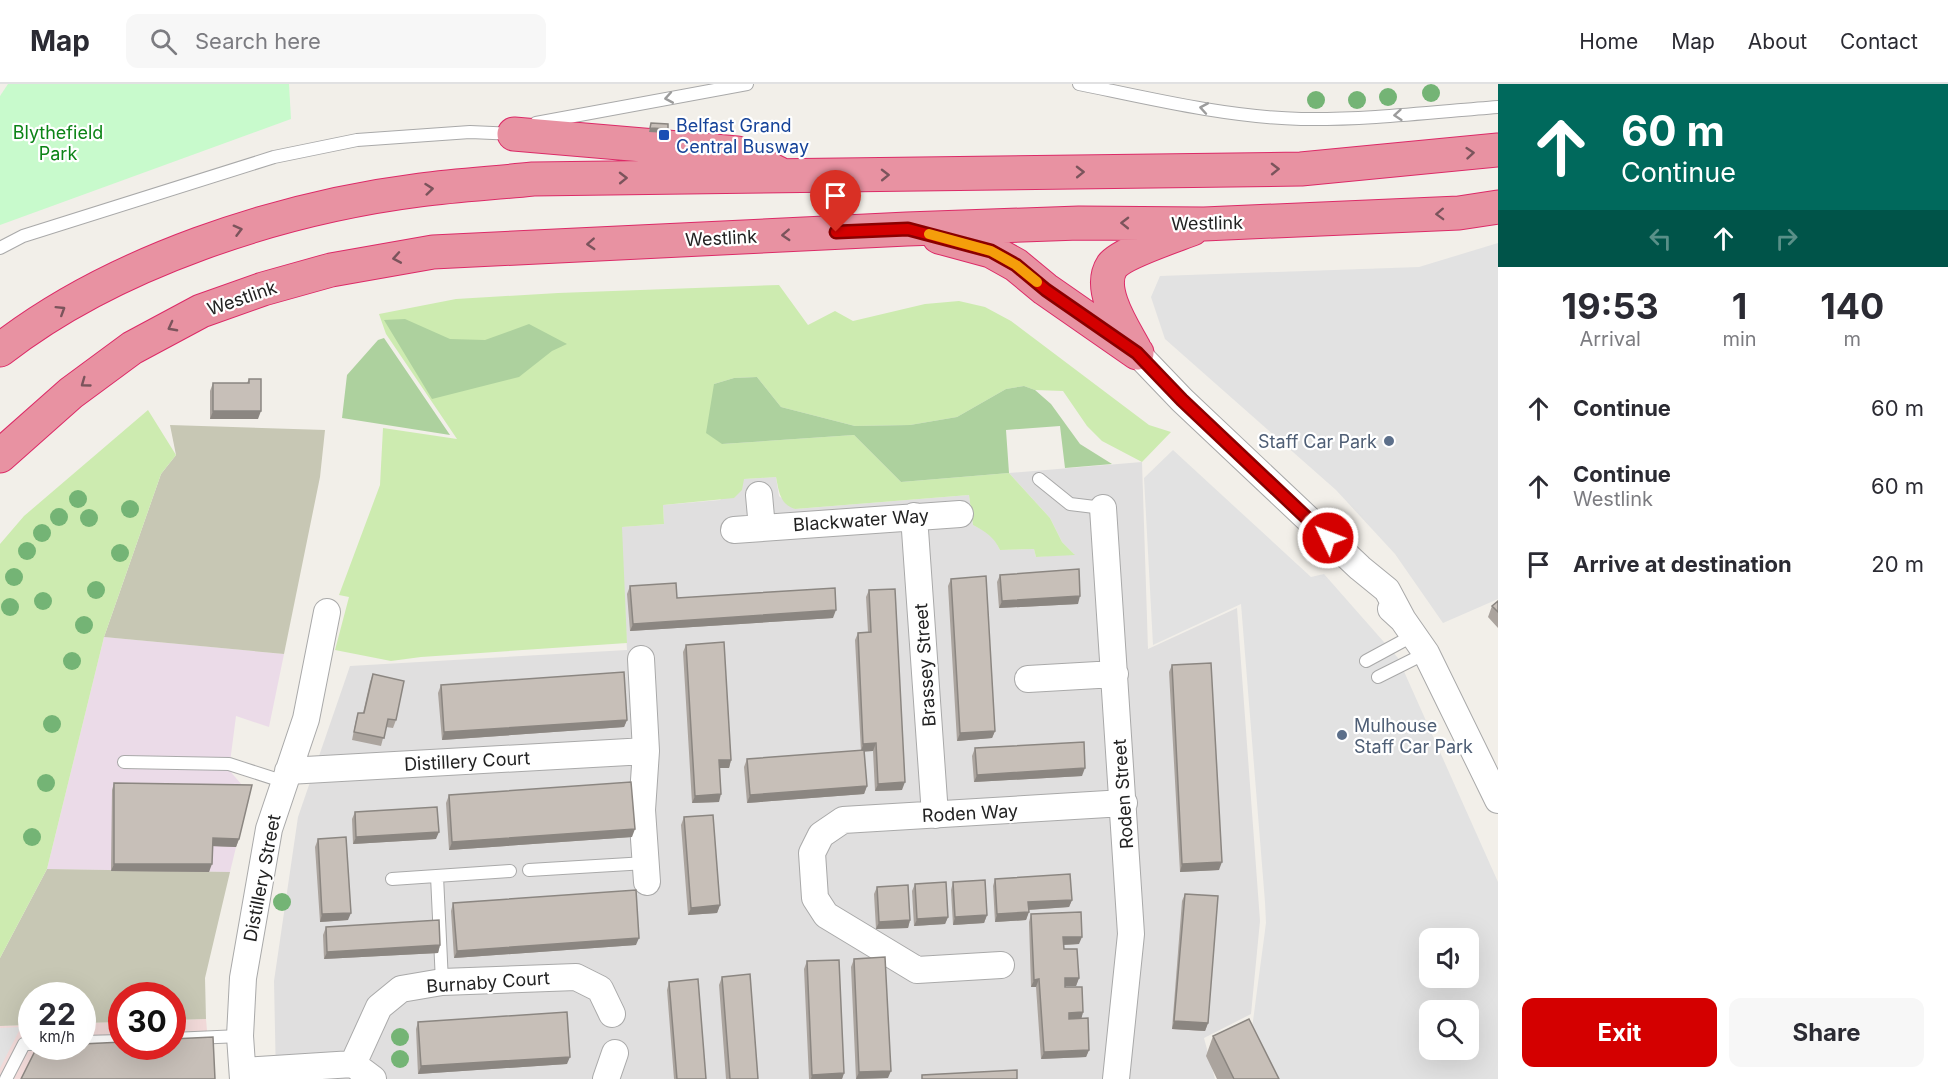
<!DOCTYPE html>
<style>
:root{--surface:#fff;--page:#f7f7f7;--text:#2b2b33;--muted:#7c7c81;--line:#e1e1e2;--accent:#d40000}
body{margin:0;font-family:Inter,sans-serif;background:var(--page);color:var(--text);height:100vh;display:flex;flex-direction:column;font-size:22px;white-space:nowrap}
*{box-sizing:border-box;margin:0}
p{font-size:20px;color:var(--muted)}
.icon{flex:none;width:33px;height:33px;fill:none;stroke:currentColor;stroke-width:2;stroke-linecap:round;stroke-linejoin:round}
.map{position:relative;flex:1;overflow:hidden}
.drawer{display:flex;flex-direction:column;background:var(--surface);width:450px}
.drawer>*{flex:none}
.guide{background:#00695c;color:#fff;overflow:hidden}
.buttons{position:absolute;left:1419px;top:844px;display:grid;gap:12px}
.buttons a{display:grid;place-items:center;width:60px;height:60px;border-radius:12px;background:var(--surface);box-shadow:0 6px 24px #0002;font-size:30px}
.speed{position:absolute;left:18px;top:898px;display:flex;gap:12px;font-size:30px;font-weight:700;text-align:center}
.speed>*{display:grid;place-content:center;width:78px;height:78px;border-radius:50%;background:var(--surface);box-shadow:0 6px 24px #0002;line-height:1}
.speed small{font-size:15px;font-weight:400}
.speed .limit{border:9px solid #d22;background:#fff;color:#111}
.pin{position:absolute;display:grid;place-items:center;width:51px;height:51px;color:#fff;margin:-62px -26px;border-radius:50% 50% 50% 0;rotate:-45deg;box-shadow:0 0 6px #0007}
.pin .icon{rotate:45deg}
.me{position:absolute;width:66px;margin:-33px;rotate:313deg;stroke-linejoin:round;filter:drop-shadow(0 0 4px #0008)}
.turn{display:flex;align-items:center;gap:21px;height:126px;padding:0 24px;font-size:27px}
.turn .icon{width:78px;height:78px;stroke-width:2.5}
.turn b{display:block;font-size:42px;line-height:51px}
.lanes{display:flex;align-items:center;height:57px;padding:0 24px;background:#0003;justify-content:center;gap:30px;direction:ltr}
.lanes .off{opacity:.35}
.eta{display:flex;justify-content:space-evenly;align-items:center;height:102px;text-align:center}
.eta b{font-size:36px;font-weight:700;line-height:42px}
.button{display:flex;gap:12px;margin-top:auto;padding:12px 24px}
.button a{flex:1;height:69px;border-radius:12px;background:var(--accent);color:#fff;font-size:24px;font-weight:700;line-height:69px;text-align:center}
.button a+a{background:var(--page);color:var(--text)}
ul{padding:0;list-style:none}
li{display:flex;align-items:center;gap:18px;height:78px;padding:0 24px}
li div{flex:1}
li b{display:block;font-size:22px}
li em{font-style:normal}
header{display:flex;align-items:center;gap:36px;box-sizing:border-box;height:84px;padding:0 30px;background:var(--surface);border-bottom:2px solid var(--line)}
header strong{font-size:28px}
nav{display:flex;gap:33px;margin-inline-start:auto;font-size:21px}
.search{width:420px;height:54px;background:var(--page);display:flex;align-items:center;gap:15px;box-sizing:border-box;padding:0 21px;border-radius:12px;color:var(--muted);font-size:22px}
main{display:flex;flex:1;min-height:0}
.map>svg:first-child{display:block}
</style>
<header>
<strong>Map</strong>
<div class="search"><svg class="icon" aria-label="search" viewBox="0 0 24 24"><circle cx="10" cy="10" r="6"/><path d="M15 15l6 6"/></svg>Search here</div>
<nav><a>Home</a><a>Map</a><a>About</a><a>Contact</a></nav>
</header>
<main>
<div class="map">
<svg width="1498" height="995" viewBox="0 0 1498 995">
<rect width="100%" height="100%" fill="#f2efe9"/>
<path fill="#e0dfdf" d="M1142,378L1148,565L1237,524L1260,837L1251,930L1204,954L1215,995H276L274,897L298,733L350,582L627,566L621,443L664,440L663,421L720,416L743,395L776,393L779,412L795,425L969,411L973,441L985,447L995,456L1000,466L1034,465L1036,473L1074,470L1062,458L1050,434L1009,389Z"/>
<path fill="#f2dad9" d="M206,935L211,995H0V942L31,941L32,963H82L83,939L121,938L122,963H172L173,936Z"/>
<path fill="#ebdbe8" d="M104,553L284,570L269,643L236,632L229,686L249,709L230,788L47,785Z"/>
<path fill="#c7c7b4" d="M170,341L325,346L320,393L284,570L104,553L161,390L176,371Z
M47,785L230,788L205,894L206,935L173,936L172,912H122L121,938L83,939L82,912H32L31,941L0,942V874Z"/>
<path fill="#cdebb0" d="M779,201L808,241L835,227L853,237L925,220L959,217L985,223L1011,237L1149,341L1171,348L1142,378L1102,357L1087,342L1063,307L1035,306L1024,302L1006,305L957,333L910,341L855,342L781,323L757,293L734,294L714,300L722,360L854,351L901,398L1009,389L1050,434L1062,458L1075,471L1036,473L1034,465L1000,466C994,453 986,448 973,441L969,411L795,425C780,420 779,408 776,393L744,395L742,406L734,414L663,421L664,440L622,443L627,559L421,573L391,577L335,566L349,513L339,511L380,401L383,344L457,355L386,250L379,230L456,215L558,209Z
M148,326L176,371L161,390L104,553L47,785L0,874V460L24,432Z"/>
<path fill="#add19e" d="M405,235L450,255L485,256L529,240L567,260L552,267L519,293L432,315L384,236Z
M384,254L450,351L342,334L347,291L378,256Z
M757,293L781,323L855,342L910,341L957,333L1006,305L1024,302L1035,306L1051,320L1080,360L1112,380L1065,384L1060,342L1006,346L1009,389L901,398L854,351L722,360L706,349L714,300L734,294Z"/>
<path fill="#c8facc" d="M8,0H289L291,35L0,141V12Z"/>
<path fill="#e2e2e2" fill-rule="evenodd" d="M1498,159V515L1443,539L1395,470L1336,406L1165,255L1151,213L1160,192L1419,183Z
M1173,366L1311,493L1324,490L1398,574L1498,798V995H1270L1251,952L1266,839L1265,818L1241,520L1153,561L1144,394ZM1430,855H1468V894H1430ZM1430,927H1468V966H1430Z
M21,943L0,984V944Z"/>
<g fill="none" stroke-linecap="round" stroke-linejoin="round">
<g stroke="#a9a9a9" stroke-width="14">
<path id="lane" d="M1079,0C1152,15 1226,33 1301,35C1367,36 1433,28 1498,23
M536,39L747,0
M0,164L23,152L274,73L357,56L470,48L513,50
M1039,395L1070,420L1103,424
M1366,577L1414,551
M1378,593L1426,569
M124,678L229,680L285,698
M529,786L646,779
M437,792L442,898
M392,795L510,787
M172,955L240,952
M82,958L122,957
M6,995L24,960H32"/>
</g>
<g stroke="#a9a9a9" stroke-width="28">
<path id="street" d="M1137,269L1182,316L1360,484L1387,506L1403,536
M759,411L762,444
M1103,424L1131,850L1116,995
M914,432L935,731
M734,446L960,430
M1391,525L1403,536L1426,569L1498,716
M641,575L646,667L642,726L647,798
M1028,595L1115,590
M288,687L646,667
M1001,881L917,886L826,831L815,814L812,769L821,751L843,736L1124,719
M353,980L379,923L401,905L442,898L576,893L600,905L612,930
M353,980L373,995
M243,987L353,980
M243,995L240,952L243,894L269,745L306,635L327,528
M606,995L615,969"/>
</g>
<g stroke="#dc2a67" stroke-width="35">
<path id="highway" d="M514,50L737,69L778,89
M939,153L991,167L1016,181L1045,205L1137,269
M1134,264C1123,244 1097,205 1112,182C1122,169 1174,152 1192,145
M0,266C113,178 279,124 420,106C457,101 495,99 533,95L1301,85L1498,66
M0,372L71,309L132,264L201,227L263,205L331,186L433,168L907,145L1079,139L1204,140L1459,129L1498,123"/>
</g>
<use href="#lane" stroke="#fff" stroke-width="12"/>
<use href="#street" stroke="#fff" stroke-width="26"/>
<use href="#highway" stroke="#e892a2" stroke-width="33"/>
</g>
<g fill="#74b475">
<circle cx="1431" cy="9" r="9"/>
<circle cx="1388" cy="13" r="9"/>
<circle cx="1316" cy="16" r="9"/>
<circle cx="1357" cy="16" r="9"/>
<circle cx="78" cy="415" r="9"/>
<circle cx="130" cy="425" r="9"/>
<circle cx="59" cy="433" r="9"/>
<circle cx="89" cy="434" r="9"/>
<circle cx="42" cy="449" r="9"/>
<circle cx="27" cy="467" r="9"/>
<circle cx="120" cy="469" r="9"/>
<circle cx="14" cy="493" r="9"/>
<circle cx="96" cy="506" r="9"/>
<circle cx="43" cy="517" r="9"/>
<circle cx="10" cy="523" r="9"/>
<circle cx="84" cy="541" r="9"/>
<circle cx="72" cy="577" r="9"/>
<circle cx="52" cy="640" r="9"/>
<circle cx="46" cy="699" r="9"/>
<circle cx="32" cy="753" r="9"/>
<circle cx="282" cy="818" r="9"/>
<circle cx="400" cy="953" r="9"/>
<circle cx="400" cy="975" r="9"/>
</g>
<path fill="#aba49e" d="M249,295L258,335H210V307L213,299H247Z
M1000,491L1078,520L999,524L997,498Z
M951,495L995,647L992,654L957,657L948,502Z
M630,502L677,514L833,534L630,547L627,510Z
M869,506L902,706L875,707L873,667H864L867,702L864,710L747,719L744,683L747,675L861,667L855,556L858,549L868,548L866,513Z
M1498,517V544L1488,533L1492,522Z
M686,561L731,676L729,684H720L719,718L692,719L683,568Z
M1172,581L1219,786L1180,788L1169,588Z
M373,590L396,636L393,644L386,643L381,662L352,656L356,636L358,629H363L370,598Z
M441,601L627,636L624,643L442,656L438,609Z
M975,664L1082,692L974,698L972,672Z
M114,699L239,755L236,763L213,762L209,788L111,787L112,706Z
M449,711L632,753L449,766L446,719Z
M355,728L436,755L353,760L352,735Z
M684,733L720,821L717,829L688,831L681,741Z
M318,755L348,836L320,838L315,763Z
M995,795L1072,816L1069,823L1029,826L1026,836L995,838L993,802Z
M953,798L987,831L984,839L953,841L951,806Z
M915,800L948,833L945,840L914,842L912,807Z
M877,803L910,836L908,844L876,845L874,810Z
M1185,810L1208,939L1205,947L1172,945L1182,817Z
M453,819L636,861L454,874L451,827Z
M1031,830L1079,860L1064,861V865L1079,894L1076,902H1065V903L1083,928L1081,935L1089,966L1086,973L1041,975L1036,903H1031L1029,838Z
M326,843L440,861L438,869L324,875L323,851Z
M854,875L888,994L856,995L851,883Z
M807,877L844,989L842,995H809L804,885Z
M722,893L758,995H726L719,901Z
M669,898L706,995H674L667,906Z
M418,938L567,980L418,990L416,945Z
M1213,952L1279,995H1217L1206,972Z"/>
<path fill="#8b8681" d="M650,44L668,45L666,49L649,48Z
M213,327H261L258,335H210Z
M1080,512L1078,520L999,524L1002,517Z
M836,526L833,534L630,547L633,540Z
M627,636L624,643L442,656L444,648Z
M995,647L992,654L957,657L960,649Z
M876,659L873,667L861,668L863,660Z
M719,676H731L729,684H716Z
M1085,684L1082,692L974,698L977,691Z
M905,698L902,706L875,707L878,700Z
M867,702L864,710L747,719L750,711Z
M721,710L719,718L692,719L695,712Z
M635,745L632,753L449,766L452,758Z
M439,748L436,755L353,760L356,753Z
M213,754L239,755L236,763L210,762Z
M1222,778L1219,786L1180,788L1182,780Z
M114,780H212L209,788L111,787Z
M1072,816L1069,823L1025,826L1028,818Z
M720,821L717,829L688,831L691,824Z
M1029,828L1026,836L995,838L997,830Z
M351,829L348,836L320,838L322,830Z
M987,831L984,839L953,841L955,833Z
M948,833L945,840L914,842L917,835Z
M910,836L908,844L876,845L879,838Z
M1063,853H1082L1079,860L1061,861Z
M639,854L636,861L454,874L457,867Z
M440,861L438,869L324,875L327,868Z
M1065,894H1079L1076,902H1062Z
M1039,895L1036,903H1031L1034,896Z
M1083,928L1081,936L1066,937L1069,929Z
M1174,937L1208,939L1205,947L1172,945Z
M1089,966L1086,973L1041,975L1044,968Z
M570,973L567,980L418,990L421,982Z
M891,987L888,994L856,995L859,988Z
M844,989L842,995H811L812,991Z"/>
<path fill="#c7bfb8" stroke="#8b8681" stroke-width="1.5" d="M651,39L668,40V45L650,44Z
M249,295H261V327H213V299H249Z
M1079,485L1080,512L1002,517L1000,491Z
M986,492L995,647L960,649L951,495Z
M676,499L677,514L835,504L836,526L633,540L630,502Z
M895,505L905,698L878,700L876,659L863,660L858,549L871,548L869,506Z
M1498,517V528L1492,522Z
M724,558L731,676H719L721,710L695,712L686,561Z
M1211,579L1222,778L1182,780L1172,581Z
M624,588L627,636L444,648L441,601Z
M373,590L404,597L396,636L388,635L384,654L354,648L358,629H364Z
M1084,658L1085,684L977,691L975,664Z
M864,666L867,702L750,711L747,675Z
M631,698L635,745L452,758L449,711Z
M114,699L252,701L239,755L213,754L212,780H114Z
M437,723L439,748L356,753L355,728Z
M713,731L720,821L691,824L684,733Z
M346,753L351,829L322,830L318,755Z
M1070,790L1072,816L1028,818L1029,828L997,830L995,795Z
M985,796L987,831L955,833L953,798Z
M946,798L948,833L917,835L915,800Z
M908,801L910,836L879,838L877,803Z
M636,806L639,854L457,867L453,819Z
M1185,810L1218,812L1208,939L1174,937Z
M1081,828L1082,853H1063L1064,865H1077L1079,894H1065V903H1082L1083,928L1069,929V935L1088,934L1089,966L1044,968L1039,895L1034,896L1031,830Z
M439,836L440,861L327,868L326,843Z
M885,873L891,987L859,988L854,875Z
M839,876L844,989L812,991L807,877Z
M750,890L758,995H730L722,893Z
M698,895L706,995H677L669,898Z
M567,928L570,973L421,982L418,938Z
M1249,935L1279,995H1234L1213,952Z
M213,953L215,995H21L37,963H82V960L122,958V963H172V955Z
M1017,986V995H922V991Z"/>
<defs><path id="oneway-chevron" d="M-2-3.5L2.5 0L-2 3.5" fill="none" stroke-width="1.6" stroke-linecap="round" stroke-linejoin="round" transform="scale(1.5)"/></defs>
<g stroke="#9c9c9c">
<use href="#oneway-chevron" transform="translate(669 14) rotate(170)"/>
<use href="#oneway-chevron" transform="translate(1204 24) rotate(-170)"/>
<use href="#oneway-chevron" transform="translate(1398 31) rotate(175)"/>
</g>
<g stroke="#7b545c">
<use href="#oneway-chevron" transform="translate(1470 69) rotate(-5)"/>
<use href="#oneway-chevron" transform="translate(1275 85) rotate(-1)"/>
<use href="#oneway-chevron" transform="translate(1080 88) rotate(-1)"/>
<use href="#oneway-chevron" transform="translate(885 91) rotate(-1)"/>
<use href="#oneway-chevron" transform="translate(623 94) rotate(-1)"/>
<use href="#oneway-chevron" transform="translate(429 105) rotate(-6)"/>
<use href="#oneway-chevron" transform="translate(1440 130) rotate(178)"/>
<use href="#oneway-chevron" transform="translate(1125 139) rotate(-179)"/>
<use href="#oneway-chevron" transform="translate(238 146) rotate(-15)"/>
<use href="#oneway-chevron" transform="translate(786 151) rotate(177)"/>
<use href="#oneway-chevron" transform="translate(591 160) rotate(177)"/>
<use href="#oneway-chevron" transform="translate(397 174) rotate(170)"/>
<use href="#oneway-chevron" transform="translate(61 226) rotate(-32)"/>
<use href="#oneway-chevron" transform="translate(172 243) rotate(152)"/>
<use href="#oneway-chevron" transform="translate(85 299) rotate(144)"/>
</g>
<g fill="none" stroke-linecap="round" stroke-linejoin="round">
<g stroke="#8a0000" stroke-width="15">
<path id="route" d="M836,148L908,145L991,167L1016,181L1046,206L1137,269L1182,316L1328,454"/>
</g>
<use href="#route" stroke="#d40000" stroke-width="10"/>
<path stroke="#f59e0b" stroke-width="10" d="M929,150L991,167L1016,181L1037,198"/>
</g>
<rect fill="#1a4fb4" stroke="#fff" stroke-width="2" x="658" y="45" width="12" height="12" rx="3"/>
<g fill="#5c6f8a" stroke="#fff" stroke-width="2">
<circle cx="1389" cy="357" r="6"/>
<circle cx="1342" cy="651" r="6"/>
</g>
<g text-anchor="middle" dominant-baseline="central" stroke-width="4.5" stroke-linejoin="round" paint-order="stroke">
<g font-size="18" fill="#164399" stroke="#fff" text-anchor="start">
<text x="676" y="41">Belfast Grand<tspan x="676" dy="21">Central Busway</tspan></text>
</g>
<g font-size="18" fill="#0c8416" stroke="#fff">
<text x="58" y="48">Blythefield<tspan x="58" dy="21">Park</tspan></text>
</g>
<g font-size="18" fill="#222" stroke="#fff">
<text transform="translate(1207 139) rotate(-1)">Westlink</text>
<text transform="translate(721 154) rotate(-3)">Westlink</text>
<text transform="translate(242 214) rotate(-19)">Westlink</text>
<text transform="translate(861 436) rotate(-4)">Blackwater Way</text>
<text transform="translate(925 581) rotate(-94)">Brassey Street</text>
<text transform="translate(467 677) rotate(-3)">Distillery Court</text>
<text transform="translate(1123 710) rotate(-94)">Roden Street</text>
<text transform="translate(970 729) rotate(-3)">Roden Way</text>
<text transform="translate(262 794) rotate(-79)">Distillery Street</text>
<text transform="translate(488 898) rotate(-4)">Burnaby Court</text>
</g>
<g font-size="18" fill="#4e5e75" stroke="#fff" text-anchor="end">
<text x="1377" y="357">Staff Car Park</text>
<text x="1354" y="641" text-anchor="start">Mulhouse<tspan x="1354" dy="21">Staff Car Park</tspan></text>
</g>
</g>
</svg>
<div class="buttons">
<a><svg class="icon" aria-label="sound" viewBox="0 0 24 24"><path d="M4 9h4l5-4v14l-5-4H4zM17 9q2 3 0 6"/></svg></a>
<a><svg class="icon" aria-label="search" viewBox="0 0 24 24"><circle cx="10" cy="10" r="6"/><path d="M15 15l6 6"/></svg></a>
</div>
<div class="speed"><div>22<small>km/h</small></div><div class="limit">30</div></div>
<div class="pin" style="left:836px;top:148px;background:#d93025"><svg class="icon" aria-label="arrive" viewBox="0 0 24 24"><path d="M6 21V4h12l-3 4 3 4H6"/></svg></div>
<svg class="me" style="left:1328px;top:454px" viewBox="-20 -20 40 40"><circle r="17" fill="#d40000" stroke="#fff" stroke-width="3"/><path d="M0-11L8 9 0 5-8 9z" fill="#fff"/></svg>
</div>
<section class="drawer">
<div class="guide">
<div class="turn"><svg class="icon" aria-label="ahead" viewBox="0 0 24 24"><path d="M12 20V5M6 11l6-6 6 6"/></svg><div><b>60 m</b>Continue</div></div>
<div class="lanes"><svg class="icon off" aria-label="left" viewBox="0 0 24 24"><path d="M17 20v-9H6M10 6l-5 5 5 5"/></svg><svg class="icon" aria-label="ahead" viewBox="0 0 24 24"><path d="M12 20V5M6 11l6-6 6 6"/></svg><svg class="icon off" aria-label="right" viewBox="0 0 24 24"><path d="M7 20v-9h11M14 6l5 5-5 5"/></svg></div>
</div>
<div class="eta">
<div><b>19:53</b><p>Arrival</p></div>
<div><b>1</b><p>min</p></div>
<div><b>140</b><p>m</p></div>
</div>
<ul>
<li><svg class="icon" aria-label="ahead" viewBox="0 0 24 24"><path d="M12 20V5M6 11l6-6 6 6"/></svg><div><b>Continue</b></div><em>60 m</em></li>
<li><svg class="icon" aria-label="ahead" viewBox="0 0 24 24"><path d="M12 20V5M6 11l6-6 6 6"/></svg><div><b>Continue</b><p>Westlink</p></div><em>60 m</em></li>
<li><svg class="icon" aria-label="arrive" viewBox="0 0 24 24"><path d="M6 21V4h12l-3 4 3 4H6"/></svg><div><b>Arrive at destination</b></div><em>20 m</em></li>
</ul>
<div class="button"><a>Exit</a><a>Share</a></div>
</section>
</main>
